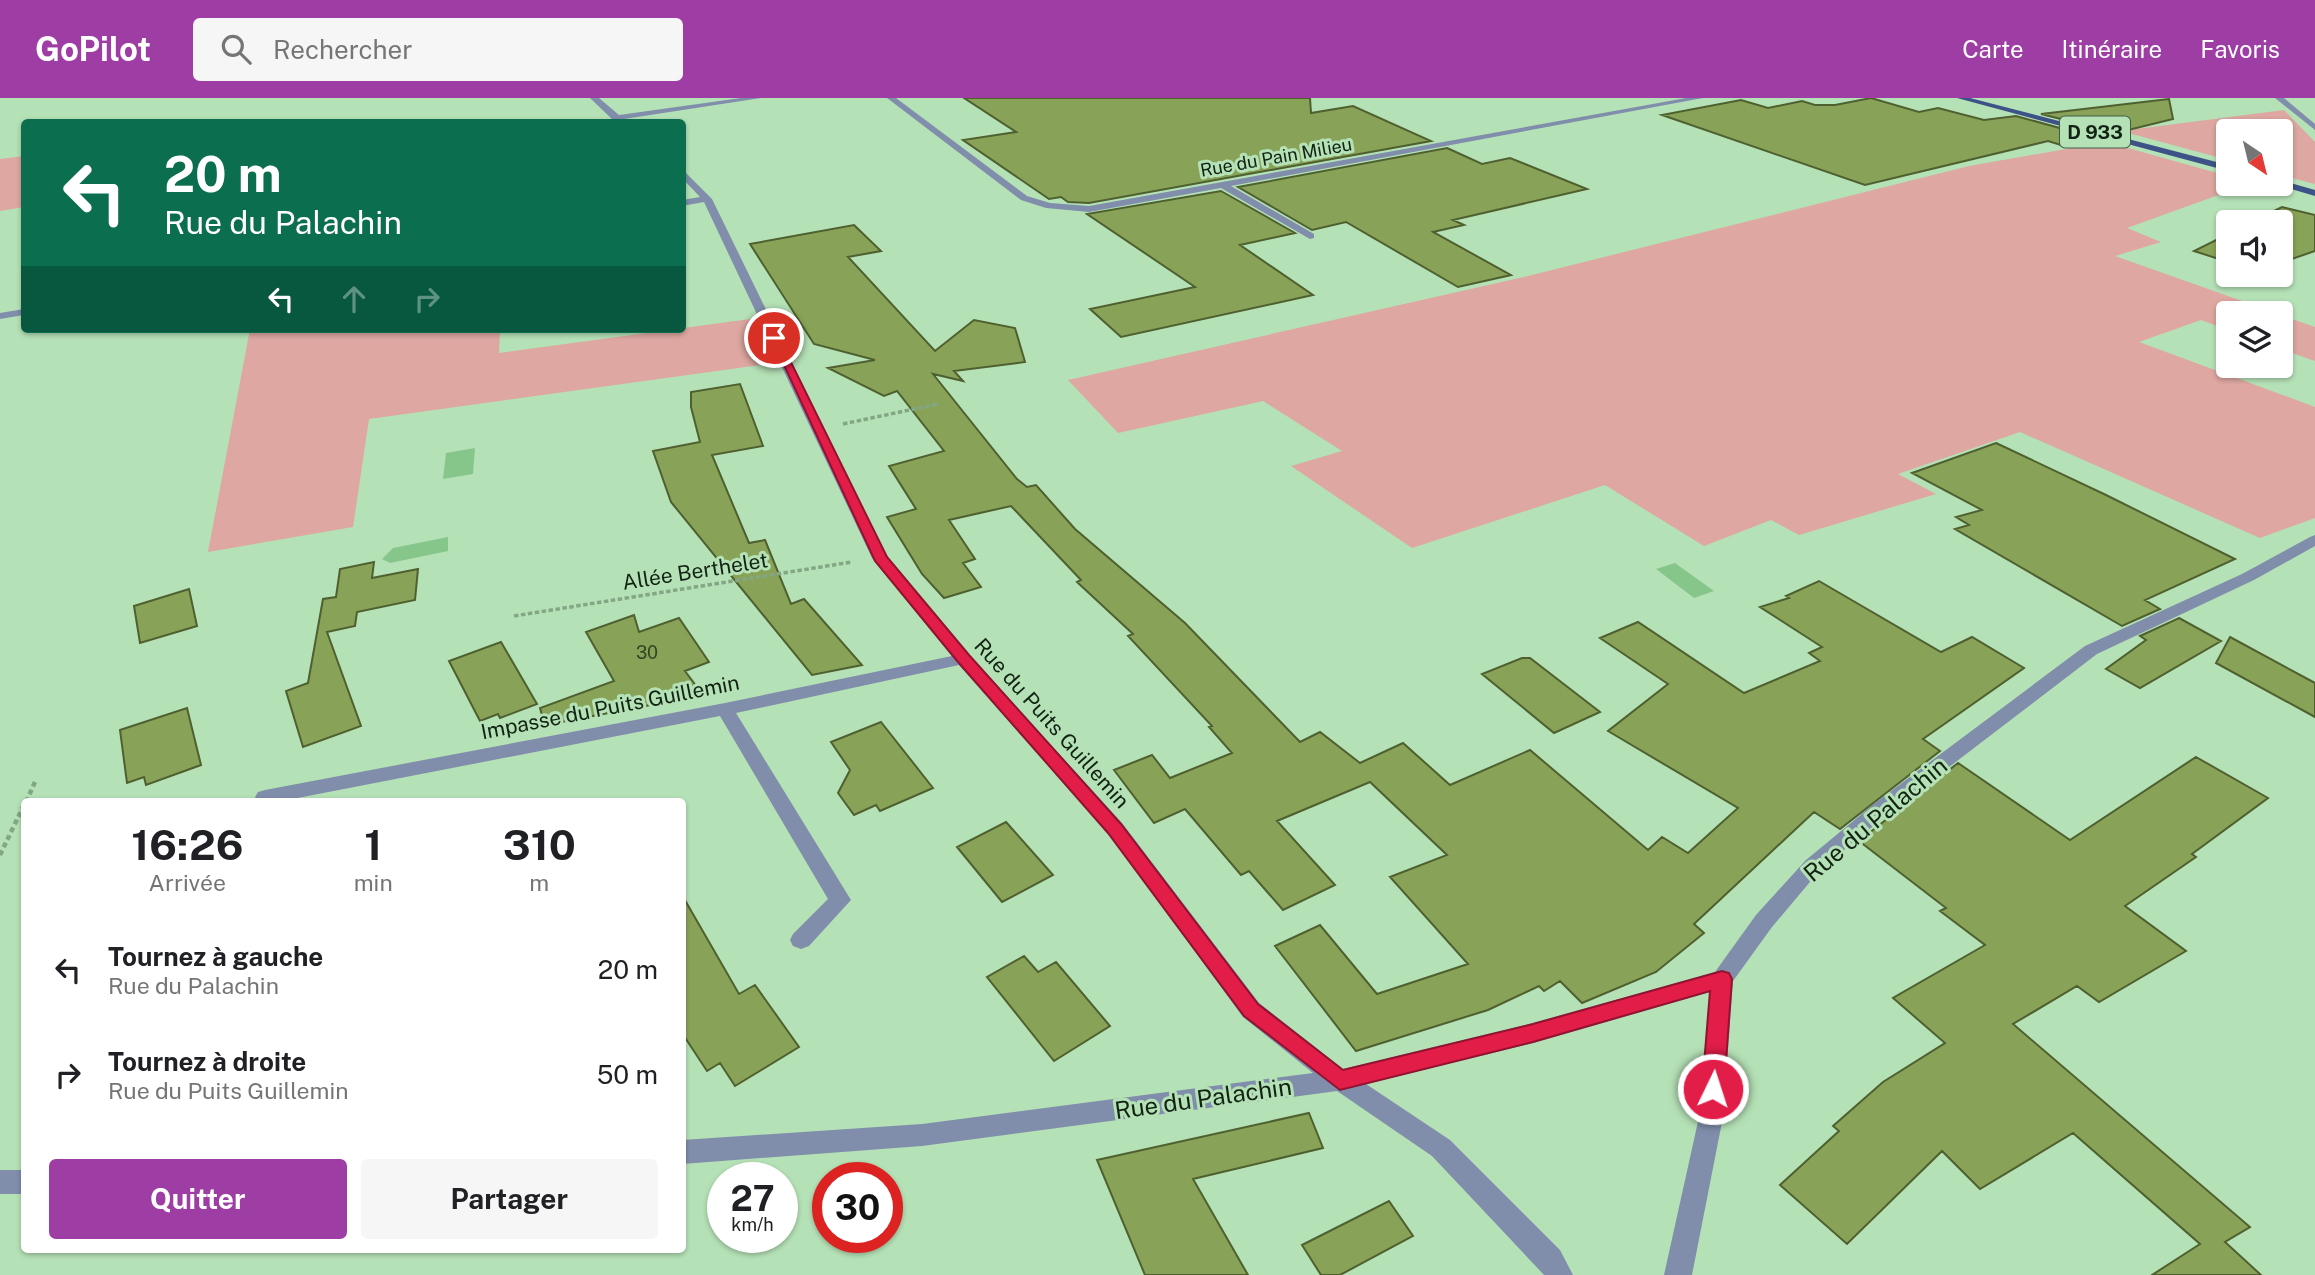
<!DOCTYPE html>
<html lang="fr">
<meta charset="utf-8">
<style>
:root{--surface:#fff;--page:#f6f6f6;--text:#202124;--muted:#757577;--accent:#9e3da4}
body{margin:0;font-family:"Public Sans",sans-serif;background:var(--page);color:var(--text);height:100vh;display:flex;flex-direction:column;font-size:26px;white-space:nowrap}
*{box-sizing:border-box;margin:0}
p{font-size:23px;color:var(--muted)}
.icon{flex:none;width:38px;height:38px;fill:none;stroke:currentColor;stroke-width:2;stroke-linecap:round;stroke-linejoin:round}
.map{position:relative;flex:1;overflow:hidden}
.side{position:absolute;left:21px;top:700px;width:665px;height:455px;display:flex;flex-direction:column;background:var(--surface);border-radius:7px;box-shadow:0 2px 5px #0004}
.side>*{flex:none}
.banner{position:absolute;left:21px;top:21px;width:665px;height:214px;border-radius:7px;box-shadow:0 2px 5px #0004;background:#0b6e4f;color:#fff;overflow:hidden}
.needle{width:46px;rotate:145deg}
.buttons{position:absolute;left:2216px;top:21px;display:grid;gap:14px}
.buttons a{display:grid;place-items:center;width:77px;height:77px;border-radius:7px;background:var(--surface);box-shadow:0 2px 5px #0004;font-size:35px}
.speed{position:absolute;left:707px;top:1064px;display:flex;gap:14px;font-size:35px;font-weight:700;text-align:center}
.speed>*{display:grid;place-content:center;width:91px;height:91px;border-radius:50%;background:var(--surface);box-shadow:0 2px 5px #0004;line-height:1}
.speed small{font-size:18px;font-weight:400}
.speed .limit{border:10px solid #d22;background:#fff;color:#111}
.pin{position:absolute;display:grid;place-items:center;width:60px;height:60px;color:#fff;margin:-30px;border:4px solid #fff;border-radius:50%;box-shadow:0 2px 7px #0007}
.me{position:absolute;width:77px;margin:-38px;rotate:4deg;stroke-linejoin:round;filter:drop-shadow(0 0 5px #0008)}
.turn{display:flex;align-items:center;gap:24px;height:147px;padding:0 28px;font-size:32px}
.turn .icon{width:91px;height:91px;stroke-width:2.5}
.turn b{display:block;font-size:49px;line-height:60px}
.lanes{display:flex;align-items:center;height:66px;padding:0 28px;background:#0003;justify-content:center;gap:35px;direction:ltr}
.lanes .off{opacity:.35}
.eta{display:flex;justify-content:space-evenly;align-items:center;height:119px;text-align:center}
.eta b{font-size:42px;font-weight:700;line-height:49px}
.action{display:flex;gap:14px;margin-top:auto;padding:14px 28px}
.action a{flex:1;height:80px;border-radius:7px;background:var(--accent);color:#fff;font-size:28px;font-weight:700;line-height:80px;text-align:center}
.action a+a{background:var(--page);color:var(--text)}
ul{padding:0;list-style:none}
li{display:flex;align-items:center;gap:21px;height:105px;padding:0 28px}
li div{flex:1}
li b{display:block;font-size:26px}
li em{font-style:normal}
header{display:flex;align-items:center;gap:42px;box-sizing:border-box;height:98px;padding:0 35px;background:var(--accent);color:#fff}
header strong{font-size:33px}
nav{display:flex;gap:38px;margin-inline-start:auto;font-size:24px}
.search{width:490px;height:63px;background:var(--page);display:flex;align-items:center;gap:18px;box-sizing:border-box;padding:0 24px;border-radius:7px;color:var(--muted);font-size:26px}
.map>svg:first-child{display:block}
</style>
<header>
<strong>GoPilot</strong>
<div class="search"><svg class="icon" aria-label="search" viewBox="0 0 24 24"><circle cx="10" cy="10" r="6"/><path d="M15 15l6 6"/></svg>Rechercher</div>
<nav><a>Carte</a><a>Itinéraire</a><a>Favoris</a></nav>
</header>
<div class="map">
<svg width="2315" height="1177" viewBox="0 0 2315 1177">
<rect width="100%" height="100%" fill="#b5e1b6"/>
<path fill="#dea7a1" d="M2284,12L2315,44V86L2280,77V33H2228V62L2121,33Z
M2106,44L2228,78V86H2249L2127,130L2161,144L2115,158L2276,215H2228V232L2201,222L2139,244L2315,309V420L2260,440L2020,334L1898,376L1936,396L1799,437L1771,422L1704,448L1605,387L1412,450L1291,368L1342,353L1263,303L1118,335L1068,282L1528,178L1969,68Z
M24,58V109L0,113V61Z
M2280,217L2315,229V263L2280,251Z
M750,221L768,266L369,321L353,429L208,454L250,231H500L499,255Z"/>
<path fill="#87c68a" d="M475,350L473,376L443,381L446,355Z
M448,439V453L390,465L382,461L393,450Z
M1675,465L1714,493L1694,500L1656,471Z"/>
<path fill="#88a357" stroke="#4f6030" stroke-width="2" d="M964,0H1310L1311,15L1353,8L1431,43L1089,105L1068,104L1061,99L1049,101L963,42L1016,34Z
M1871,0L1919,14L1938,10L1984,22L2016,18L2096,40L2064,48L2048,43L1865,87L1662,17L1741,2L1768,10L1802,3L1815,7H1835Z
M2169,1L2173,21L2116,35L2041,16Z
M1447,50L1482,66L1510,60L1587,91L1453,122L1464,127L1433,134L1511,177L1458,189L1346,124L1312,132L1238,89Z
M1221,93L1295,135L1240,147L1313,197L1121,239L1090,211L1195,189L1087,116Z
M2282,109L2315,117V153L2280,165V124H2251Z
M854,127L881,153L848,159L935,253L974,222L1015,230L1025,264L954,273L963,283L933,276L1017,381L1027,389L1036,387L1075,431L1185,525L1300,644L1320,634L1360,665L1403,645L1450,687L1530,652L1648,752L1662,739L1688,755L1738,710L1608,633L1668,586L1600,540L1638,524L1744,595L1820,563L1809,555L1822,549L1760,509L1789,500L1786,498L1819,483L1941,554L1972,539L2024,570L1923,641L1940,653L1840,731L1814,714L1694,826L1704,835L1656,874L1582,905L1560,883L1544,893L1539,888L1488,912L1356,953L1275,848L1320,827L1377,896L1468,866L1390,779L1447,757L1370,684L1277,723L1335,787L1283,812L1249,773L1241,777L1185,711L1154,725L1114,672L1152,657L1170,680L1232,655L1209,629L1212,628L1128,538L1133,536L1077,484L1081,482L1011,408L949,422L975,461L963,465L981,489L944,500L922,476L887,419L916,411L889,368L944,353L897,293L884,298L828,270L875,262L814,246L750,146Z
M2228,136V164L2194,153Z
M740,286L763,348L712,357L749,445L765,442L791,506L804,501L862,567L812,577L671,404L653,353L700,344L691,309V294Z
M1996,345L2106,397L2235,461L2145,502L2160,511L2122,528L1955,431L1969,427L1956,419L1982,412L1912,375Z
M374,464L372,480L418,471L415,502L357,514L355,528L327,534L361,628L303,649L286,593L308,585L323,501L336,499L340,471Z
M189,491L197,528L140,545L134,508Z
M634,517L639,534L679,520L709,564L685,573L703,597L545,627L540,610L614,583L586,534Z
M2179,520L2221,543L2140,590L2106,571L2146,542L2140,538Z
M2230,539L2315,585V619L2216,565Z
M501,544L537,606L500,620L498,616L480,623L449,563Z
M1522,560H1530L1600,614L1554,635L1482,576Z
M187,610L201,667L146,687L144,679L127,685L120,632Z
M881,624L933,690L880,713L876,707L854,717L838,695L850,672L831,644Z
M2196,659L2268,700L2192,756L2196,759L2125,808L2186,853L2099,904L2077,888L2013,926L2250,1129L2225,1144L2261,1177H2152L2200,1146L2073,1035L1980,1091L1942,1053L1847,1146L1780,1087L1839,1033L1833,1028L1883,984L1945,945L1893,900L1985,847L1940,813L1946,810L1859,743L1958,665L2070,742Z
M1006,724L1053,777L1002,804L957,749Z
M682,797L739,896L755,887L799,949L735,988L720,965L707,973L682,935Z
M1024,858L1038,874L1056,864L1110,928L1054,963L987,879Z
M1309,1015L1323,1050L1193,1081L1248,1177H1145L1097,1062Z
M1389,1103L1413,1138L1340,1177H1321L1302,1147Z"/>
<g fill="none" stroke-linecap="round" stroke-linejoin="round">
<path stroke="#83a784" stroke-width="2.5" stroke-dasharray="2.5 2" stroke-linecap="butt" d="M935,307L938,306"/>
<path stroke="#83a784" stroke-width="3.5" stroke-dasharray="4.5 2.5" stroke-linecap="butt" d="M843,326L938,306
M514,518L852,464"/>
<path stroke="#83a784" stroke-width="4.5" stroke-dasharray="5 3.5" stroke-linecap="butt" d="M26,704L35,684
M0,757L24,707"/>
<path fill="#808eac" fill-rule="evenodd" d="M590,0H599L619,17L741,0H761L624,21L626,24L613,22Z
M887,0H896L1027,98L1050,105L1089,108L1686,0H1703L1231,88L1314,136V140L1310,141L1221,90L1089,114L1046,110L1021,102Z
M2275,0H2284L2315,26V32Z
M682,71L712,101L887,459L969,557L1122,725L1259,905L1343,971L1533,925L1715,874L1756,817L1806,762L1875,705L2085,548L2242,476L2310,439L2315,437V448L2254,482L2097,556L1889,715L1820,772L1772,829L1733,883L1723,1019L1692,1177H1664L1699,1019L1710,894L1533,945L1366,986L1450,1042L1560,1152L1573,1177H1544L1432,1058L1337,993L922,1048L682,1066V1042L922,1026L1313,975L1243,919L1108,735L959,567L736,615L851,802L809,848L801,851L793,848L790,842L793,836L828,801L720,618L277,704H258L255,699L258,694L265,692L725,605L952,558L872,460L704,104L682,108V102L700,99L682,80Z
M24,211V217L0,221V215Z
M0,1072H24V1096H0Z"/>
<path fill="#3d5388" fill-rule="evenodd" d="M1957,0H1970L2228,67V73Z
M2280,82L2315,92V98L2277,87Z"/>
</g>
<path fill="#e11d48" stroke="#92132f" stroke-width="2" d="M770,237L779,240L887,459L969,557L1121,726L1258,906L1343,972L1533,926L1722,873L1729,875L1732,881L1724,991L1721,998L1713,1001L1705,998L1702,991L1710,893L1533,944L1340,992L1244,918L1108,735L958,564L875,463Z"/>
<g text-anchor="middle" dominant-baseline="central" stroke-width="6" stroke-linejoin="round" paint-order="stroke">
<g font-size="18" fill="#122313" stroke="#b5e1b6">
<text transform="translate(1276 59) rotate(-10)">Rue du Pain Milieu</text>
</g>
<g font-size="18" fill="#304324">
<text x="647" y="554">30</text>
</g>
<rect fill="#b5e1b6" stroke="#435c44" stroke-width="2" x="2060" y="18.5" width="70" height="31" rx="5"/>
<g font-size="19" font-weight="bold" fill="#122313">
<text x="2095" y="34">D 933</text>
</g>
<g font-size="21" fill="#122313" stroke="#b5e1b6">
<text transform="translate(695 473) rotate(-9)">Allée Berthelet</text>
<text transform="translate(610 609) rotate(-11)">Impasse du Puits Guillemin</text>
<text transform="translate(1052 625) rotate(48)">Rue du Puits Guillemin</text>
</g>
<g font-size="24" fill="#122313" stroke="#b5e1b6">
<text transform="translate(1875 721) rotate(-40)">Rue du Palachin</text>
<text transform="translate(1203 1000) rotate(-8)">Rue du Palachin</text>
</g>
</g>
</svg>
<div class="buttons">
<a><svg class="needle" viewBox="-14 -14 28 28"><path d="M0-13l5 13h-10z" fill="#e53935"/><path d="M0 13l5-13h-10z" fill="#757577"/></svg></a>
<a><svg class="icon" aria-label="sound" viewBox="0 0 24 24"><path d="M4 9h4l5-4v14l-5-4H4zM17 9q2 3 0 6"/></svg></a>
<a><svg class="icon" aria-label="layers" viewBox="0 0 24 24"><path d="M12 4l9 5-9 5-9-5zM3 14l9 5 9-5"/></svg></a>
</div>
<div class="speed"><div>27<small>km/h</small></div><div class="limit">30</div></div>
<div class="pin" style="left:774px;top:240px;background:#d93025"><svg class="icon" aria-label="arrive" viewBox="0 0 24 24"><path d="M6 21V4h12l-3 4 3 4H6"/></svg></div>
<svg class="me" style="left:1713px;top:991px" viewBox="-20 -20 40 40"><circle r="17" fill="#e11d48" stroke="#fff" stroke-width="3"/><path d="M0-11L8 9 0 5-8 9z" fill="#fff"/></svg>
<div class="banner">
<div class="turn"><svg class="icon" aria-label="left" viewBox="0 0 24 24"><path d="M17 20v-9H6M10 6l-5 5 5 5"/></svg><div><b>20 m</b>Rue du Palachin</div></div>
<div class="lanes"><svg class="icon" aria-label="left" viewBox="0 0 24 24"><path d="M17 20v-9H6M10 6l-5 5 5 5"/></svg><svg class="icon off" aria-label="ahead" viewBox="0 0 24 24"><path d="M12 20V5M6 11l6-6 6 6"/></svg><svg class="icon off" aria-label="right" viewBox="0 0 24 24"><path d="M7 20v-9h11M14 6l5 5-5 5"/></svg></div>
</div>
<section class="side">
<div class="eta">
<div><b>16:26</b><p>Arrivée</p></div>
<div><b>1</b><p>min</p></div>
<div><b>310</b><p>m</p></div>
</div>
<ul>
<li><svg class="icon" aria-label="left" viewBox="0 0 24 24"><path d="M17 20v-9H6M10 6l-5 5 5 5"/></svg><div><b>Tournez à gauche</b><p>Rue du Palachin</p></div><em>20 m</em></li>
<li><svg class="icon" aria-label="right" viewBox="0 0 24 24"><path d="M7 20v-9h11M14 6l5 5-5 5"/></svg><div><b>Tournez à droite</b><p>Rue du Puits Guillemin</p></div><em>50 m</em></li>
</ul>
<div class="action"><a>Quitter</a><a>Partager</a></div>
</section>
</div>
